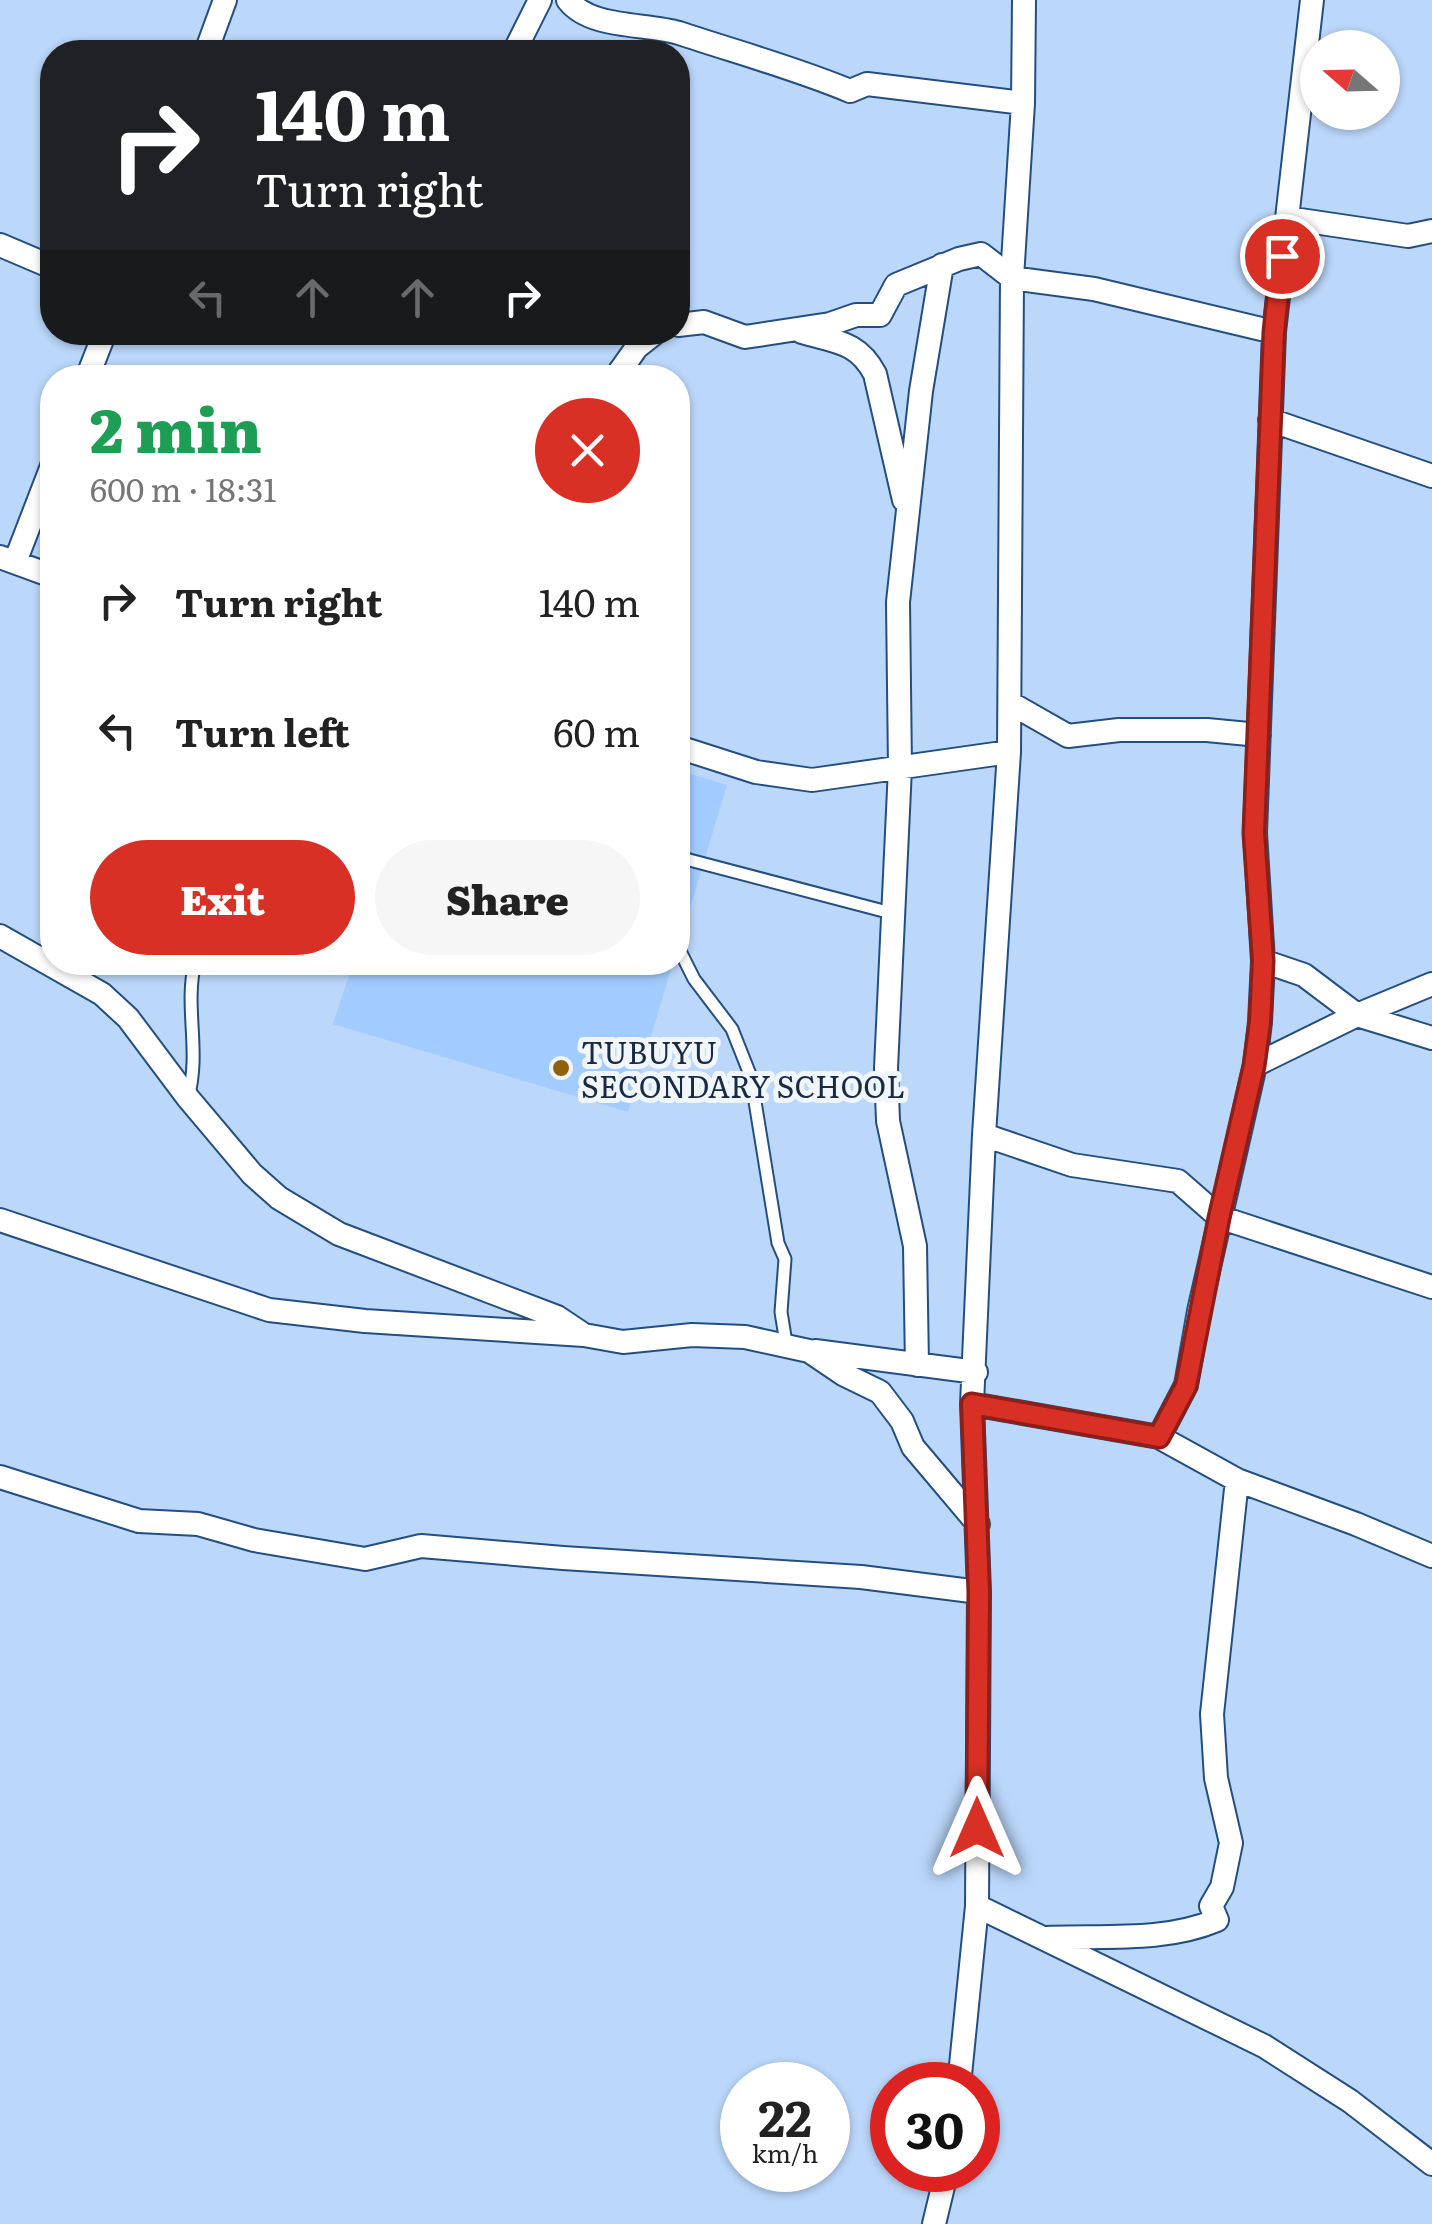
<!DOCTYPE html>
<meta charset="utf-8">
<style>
:root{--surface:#fff;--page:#f6f6f6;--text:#222;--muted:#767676;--accent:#d93025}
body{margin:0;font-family:Literata,serif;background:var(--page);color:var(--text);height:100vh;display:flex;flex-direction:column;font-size:38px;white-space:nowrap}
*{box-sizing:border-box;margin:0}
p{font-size:32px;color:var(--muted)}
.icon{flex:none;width:55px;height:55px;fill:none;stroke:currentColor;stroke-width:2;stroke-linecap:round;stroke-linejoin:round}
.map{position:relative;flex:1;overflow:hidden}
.panel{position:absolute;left:40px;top:365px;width:650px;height:610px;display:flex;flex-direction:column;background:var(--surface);border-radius:40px;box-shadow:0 2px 8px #0004}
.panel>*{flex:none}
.hud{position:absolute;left:40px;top:40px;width:650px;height:305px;border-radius:40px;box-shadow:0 2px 8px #0004;background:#202124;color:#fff;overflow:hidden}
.needle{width:65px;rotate:290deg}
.fabs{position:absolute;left:1300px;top:30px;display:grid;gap:20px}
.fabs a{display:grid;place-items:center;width:100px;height:100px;border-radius:50%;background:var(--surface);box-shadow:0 2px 8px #0004;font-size:50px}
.speed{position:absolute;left:720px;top:2062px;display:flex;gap:20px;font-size:50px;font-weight:700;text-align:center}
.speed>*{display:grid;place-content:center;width:130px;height:130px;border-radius:50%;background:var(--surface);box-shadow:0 2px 8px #0004;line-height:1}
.speed small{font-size:25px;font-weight:400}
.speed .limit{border:15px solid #d22;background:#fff;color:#111}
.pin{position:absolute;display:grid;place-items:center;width:85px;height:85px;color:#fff;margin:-42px;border:5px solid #fff;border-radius:50%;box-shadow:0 2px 10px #0007}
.me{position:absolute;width:110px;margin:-55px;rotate:0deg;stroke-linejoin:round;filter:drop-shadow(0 0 8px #0008)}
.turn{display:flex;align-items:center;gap:35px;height:210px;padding:0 50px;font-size:45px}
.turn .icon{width:130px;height:130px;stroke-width:2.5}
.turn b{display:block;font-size:70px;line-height:85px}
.lanes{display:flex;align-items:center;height:95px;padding:0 50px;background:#0003;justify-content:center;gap:50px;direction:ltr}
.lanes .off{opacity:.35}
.round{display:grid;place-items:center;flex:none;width:105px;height:105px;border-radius:52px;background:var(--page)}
.overview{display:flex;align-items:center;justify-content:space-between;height:170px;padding:0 50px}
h1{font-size:60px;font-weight:800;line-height:75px;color:#1e9e55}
.primary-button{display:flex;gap:20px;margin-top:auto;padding:20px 50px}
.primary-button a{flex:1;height:115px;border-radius:60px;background:var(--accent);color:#fff;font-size:40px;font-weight:800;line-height:115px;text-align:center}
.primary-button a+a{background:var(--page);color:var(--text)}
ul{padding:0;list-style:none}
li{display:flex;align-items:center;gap:30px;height:130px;padding:0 50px}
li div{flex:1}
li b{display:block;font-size:38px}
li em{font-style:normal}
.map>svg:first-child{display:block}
</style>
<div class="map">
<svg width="1432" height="2224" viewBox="0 0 1432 2224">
<rect width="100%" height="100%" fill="#bbd7fa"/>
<path fill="#a2cbfe" d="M678,770L727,785L678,948Z
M353,963V962L673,963L628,1112L333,1024Z"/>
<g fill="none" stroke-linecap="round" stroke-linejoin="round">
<g stroke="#244e7f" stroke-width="15">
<path id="lane" d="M678,857L895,914
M678,947L694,979L732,1029L751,1077L778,1243L785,1259L781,1312L786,1343
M188,1098C201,1050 184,1008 195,962"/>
</g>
<g stroke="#244e7f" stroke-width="26">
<path id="street" d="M568,0C590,29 646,23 679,33C736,52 795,68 850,91L867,84L1023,103
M206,52L225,0
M514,52L540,0
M1287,218L1408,236L1432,231
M0,245L52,267
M678,325L704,322L745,337L830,324L856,315H880L896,285L959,259L981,254L1012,278L1094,289L1274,332
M802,332C835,342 858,341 875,374L904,500
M87,378L105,332
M615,378L637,347L656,332
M1270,420L1432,476
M0,557L52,576
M15,562L52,466
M1010,703L1068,736L1119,730H1207L1259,735
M678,747L756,772L812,780L1009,752
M0,936L102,994L128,1018L188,1098L252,1174L279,1198L339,1234L557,1317L581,1333
M1263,961L1304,975L1357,1015L1432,984
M1255,1065L1357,1015L1432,1038
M984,1135L1072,1165L1178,1181L1219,1217L1432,1287
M0,1220L269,1310L365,1321L584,1335L623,1342L692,1335L745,1337L809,1351L843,1374L880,1392L902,1421L913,1447L978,1524
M815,1351L976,1372
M917,1365L915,1246L888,1121L886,1068L900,768L898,602L921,391L942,265
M972,1404L1159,1437L1237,1480L1356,1524L1432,1556
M1159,1437L1186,1385L1199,1311L1255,1065L1260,1022L1263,961L1255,833L1274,332L1312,0
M0,1477L139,1521L198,1524L254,1540L365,1559L421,1546L563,1558L861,1577L979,1592
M977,1906L1264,2046L1350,2101L1432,2164
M1043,1938C1100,1935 1163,1943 1217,1920L1211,1906L1222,1887L1231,1843L1216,1778L1212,1714L1237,1480
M959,2085L977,1906L979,1592L972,1404L984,1135L1009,752L1012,278L1023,103L1024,0
M934,2224L947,2170"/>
</g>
<use href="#lane" stroke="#fff" stroke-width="11"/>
<use href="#street" stroke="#fff" stroke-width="22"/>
</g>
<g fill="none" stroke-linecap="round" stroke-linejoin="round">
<g stroke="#8d1f18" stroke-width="25">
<path id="route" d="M977,1828L979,1592L972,1404L1159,1437L1186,1386L1219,1218L1254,1066L1260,1022L1263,961L1254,833L1274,332L1282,256"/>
</g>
<use href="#route" stroke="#d93025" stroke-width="18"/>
</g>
<circle fill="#90600d" stroke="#f1f6fc" stroke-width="4" cx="561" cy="1068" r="10"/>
<g text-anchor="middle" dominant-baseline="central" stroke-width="10" stroke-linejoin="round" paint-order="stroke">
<g font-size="30" fill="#192b41" stroke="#f1f6fc" text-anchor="start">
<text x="581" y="1051">TUBUYU<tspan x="581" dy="34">SECONDARY SCHOOL</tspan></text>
</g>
</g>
</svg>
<div class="fabs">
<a><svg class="needle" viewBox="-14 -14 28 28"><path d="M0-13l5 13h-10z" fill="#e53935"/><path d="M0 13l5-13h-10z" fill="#767676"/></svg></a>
</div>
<div class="speed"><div>22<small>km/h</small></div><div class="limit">30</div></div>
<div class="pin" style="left:1282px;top:256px;background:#d93025"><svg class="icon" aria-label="arrive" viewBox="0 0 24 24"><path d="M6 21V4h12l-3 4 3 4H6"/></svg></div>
<svg class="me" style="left:977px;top:1828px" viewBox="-20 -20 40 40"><path d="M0-17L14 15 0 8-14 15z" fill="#d93025" stroke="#fff" stroke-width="4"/></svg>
<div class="hud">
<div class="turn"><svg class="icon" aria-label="right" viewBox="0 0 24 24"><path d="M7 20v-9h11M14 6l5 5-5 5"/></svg><div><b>140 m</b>Turn right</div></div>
<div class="lanes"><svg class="icon off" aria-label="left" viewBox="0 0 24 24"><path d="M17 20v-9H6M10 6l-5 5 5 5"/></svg><svg class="icon off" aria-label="ahead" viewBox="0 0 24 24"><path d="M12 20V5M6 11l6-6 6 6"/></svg><svg class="icon off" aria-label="ahead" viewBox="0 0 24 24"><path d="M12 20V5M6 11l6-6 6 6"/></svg><svg class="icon" aria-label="right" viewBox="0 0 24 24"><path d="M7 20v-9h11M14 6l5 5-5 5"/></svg></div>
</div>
<section class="panel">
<div class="overview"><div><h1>2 min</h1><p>600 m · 18:31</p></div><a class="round" style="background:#d93025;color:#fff"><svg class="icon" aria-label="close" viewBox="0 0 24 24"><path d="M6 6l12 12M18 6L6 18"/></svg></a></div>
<ul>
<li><svg class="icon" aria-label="right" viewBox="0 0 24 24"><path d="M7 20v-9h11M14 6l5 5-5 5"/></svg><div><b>Turn right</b></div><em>140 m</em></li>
<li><svg class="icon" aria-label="left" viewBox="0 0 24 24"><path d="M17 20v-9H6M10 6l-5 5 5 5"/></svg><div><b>Turn left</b></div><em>60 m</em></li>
</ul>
<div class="primary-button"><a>Exit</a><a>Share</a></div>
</section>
</div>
